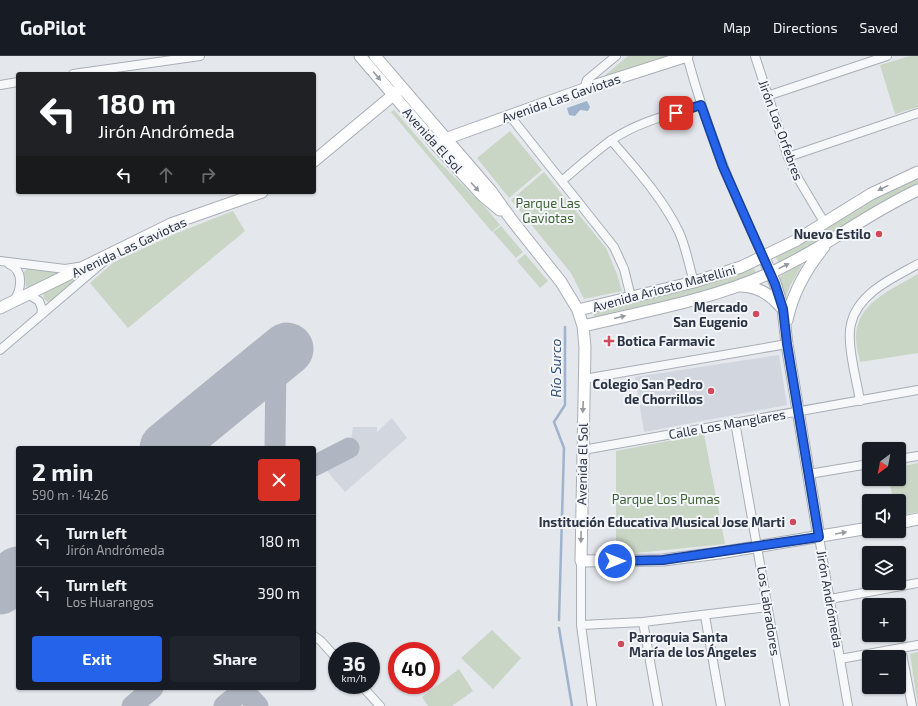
<!DOCTYPE html>
<meta charset="utf-8">
<style>
:root{--surface:#171b24;--page:#20242c;--text:#f1f3f6;--muted:#9ea1a6;--line:#363941;--accent:#2563eb}
body{margin:0;font-family:"Exo 2",sans-serif;background:var(--page);color:var(--text);height:100vh;display:flex;flex-direction:column;font-size:15px;white-space:nowrap}
*{box-sizing:border-box;margin:0}
p{font-size:13px;color:var(--muted)}
.icon{flex:none;width:22px;height:22px;fill:none;stroke:currentColor;stroke-width:2;stroke-linecap:round;stroke-linejoin:round}
.map{position:relative;flex:1;overflow:hidden}
.sheet{position:absolute;left:16px;top:390px;width:300px;height:244px;display:flex;flex-direction:column;background:var(--surface);border-radius:4px;box-shadow:0 1px 3px #0004}
.sheet>*{flex:none}
.guide{position:absolute;left:16px;top:16px;width:300px;height:122px;border-radius:4px;box-shadow:0 1px 3px #0004;background:#202124;color:#fff;overflow:hidden}
.needle{width:26px;rotate:212deg}
.buttons{position:absolute;left:862px;top:386px;display:grid;gap:8px}
.buttons a{display:grid;place-items:center;width:44px;height:44px;border-radius:4px;background:var(--surface);box-shadow:0 1px 3px #0004;font-size:20px}
.speed{position:absolute;left:328px;top:586px;display:flex;gap:8px;font-size:20px;font-weight:700;text-align:center}
.speed>*{display:grid;place-content:center;width:52px;height:52px;border-radius:50%;background:var(--surface);box-shadow:0 1px 3px #0004;line-height:1}
.speed small{font-size:10px;font-weight:400}
.speed .limit{border:6px solid #d22;background:#fff;color:#111}
.pin{position:absolute;display:grid;place-items:center;width:34px;height:34px;color:#fff;margin:-17px;border-radius:8px;box-shadow:0 2px 6px #0006}
.me{position:absolute;width:44px;margin:-22px;rotate:90deg;stroke-linejoin:round;filter:drop-shadow(0 0 3px #0008)}
.turn{display:flex;align-items:center;gap:14px;height:84px;padding:0 16px;font-size:18px}
.turn .icon{width:52px;height:52px;stroke-width:2.5}
.turn b{display:block;font-size:28px;line-height:34px}
.lanes{display:flex;align-items:center;height:38px;padding:0 16px;background:#0003;justify-content:center;gap:20px;direction:ltr}
.lanes .off{opacity:.35}
.round{display:grid;place-items:center;flex:none;width:42px;height:42px;border-radius:4px;background:var(--page)}
.summary{display:flex;align-items:center;justify-content:space-between;height:68px;padding:0 16px}
h1{font-size:24px;font-weight:700;line-height:30px}
.primary-button{display:flex;gap:8px;margin-top:auto;padding:8px 16px}
.primary-button a{flex:1;height:46px;border-radius:4px;background:var(--accent);color:#fff;font-size:16px;font-weight:700;line-height:46px;text-align:center}
.primary-button a+a{background:var(--page);color:var(--text)}
ul{padding:0;list-style:none}
li{display:flex;align-items:center;gap:12px;height:52px;padding:0 16px;border-top:1px solid var(--line)}
li div{flex:1}
li b{display:block;font-size:15px}
li em{font-style:normal}
header{display:flex;align-items:center;gap:24px;box-sizing:border-box;height:56px;padding:0 20px;background:var(--surface);border-bottom:1px solid var(--line)}
header strong{font-size:19px}
nav{display:flex;gap:22px;margin-inline-start:auto;font-size:14px}
.map>svg:first-child{display:block}
</style>
<header>
<strong>GoPilot</strong>
<nav><a>Map</a><a>Directions</a><a>Saved</a></nav>
</header>
<div class="map">
<svg width="918" height="650" viewBox="0 0 918 650">
<rect width="100%" height="100%" fill="#e4e7ec"/>
<path fill="#d2d6de" d="M779,299L787,349L644,376L635,321Z
M392,362L407,382L345,436L327,415L349,397L353,371H377V376Z"/>
<path fill="#c9d6c5" d="M628,0H669L604,20Z
M910,0H918V51L895,58L880,9Z
M394,54L438,105L486,152L500,169L492,176L391,56Z
M510,75L542,114L509,142L477,102Z
M544,116L606,192L617,218L622,235L584,243L571,217L511,144Z
M918,120V130L780,209L775,200L871,142Z
M233,155L245,175L128,272L90,227L114,206L177,177Z
M501,170L523,196L516,202L493,176Z
M525,198L548,225L540,232L517,205Z
M801,208L802,209L790,230L784,247L779,221Z
M753,211L757,219L721,232L595,263L593,255Z
M28,212L61,216L28,232L26,230L24,216Z
M918,218V297L860,306C858,296 854,283 857,272C863,244 895,232 918,218Z
M79,219L81,221L52,244L48,246L44,243L43,235Z
M704,378L725,488L616,499V395Z
M918,407V456L899,460V445H893L889,423H899V411Z
M492,574L521,602L493,633L461,602Z
M918,596V650L910,598Z
M459,613L473,635L452,650H428L422,641Z"/>
<path fill="#9fb4cc" d="M587,45L590,51L588,55L580,54L575,60L569,59L567,52Z"/>
<g fill="none" stroke-linecap="round" stroke-linejoin="round">
<path stroke="#9fb4cc" stroke-width="2.5" d="M559,564L564,392L554,366L565,349V271
M559,572L572,650"/>
<path stroke="#b0b6c1" stroke-width="21" d="M275,392L276,303
M314,410L349,392
M243,634L258,650
M132,650L153,632
M224,650L246,632"/>
<path stroke="#b0b6c1" stroke-width="53" d="M166,392L287,293
M0,532L18,517"/>
<g stroke="#a9aeb7" stroke-width="10">
<path id="street" d="M687,0C706,70 732,137 764,202
M755,0L788,101L796,119L824,166
M73,18L200,0
M0,29L18,26
M584,33L587,24L616,0
M767,40L887,0
M510,60L614,191L624,213L631,241
M611,84C636,113 662,141 679,176C686,191 689,210 694,226
M788,101L918,57
M563,124C578,111 594,97 610,85C637,66 671,58 701,49
M0,205L65,213L78,211
M9,208C25,215 21,234 14,245
M28,238L39,245L42,253L41,259
M0,294L109,201
M584,323L787,288
M860,345C857,325 846,287 851,268C858,237 893,222 918,208
M735,366L785,650
M583,394L918,334
M899,403L918,400
M809,418L869,408
M819,481L848,650
M581,505V569L592,650
M830,543L918,527
M705,560L721,650
M643,566L658,650
M581,569L643,566L768,551
M314,580L321,585L337,603
M901,592L912,650
M840,603L918,589
M361,629L380,650"/>
</g>
<g stroke="#a9aeb7" stroke-width="13">
<path id="secondary" d="M360,0L437,90L483,140L500,154
M375,0L491,135L511,163L561,226L578,254L583,270L585,291L581,505L663,504L719,497L869,472
M437,90L445,83L584,33L687,0
M314,105L398,35
M764,202L775,227L783,253L787,288L819,481
M740,230C757,230 770,238 781,251
M0,252L171,168L262,136
M578,254L694,226L741,211L795,185L871,138L918,116
M787,264C793,236 806,213 824,191
M583,270C645,255 711,244 770,217C822,194 866,158 918,134
M899,467L918,463"/>
</g>
<use href="#street" stroke="#f7f8fa" stroke-width="8"/>
<use href="#secondary" stroke="#fff" stroke-width="11"/>
</g>
<defs><path id="oneway-solid" d="M-6-.8H1V-3.2L6.5 0L1 3.2V.8H-6Z"/></defs>
<g fill="#959aa2">
<use href="#oneway-solid" transform="translate(377 20) rotate(50)"/>
<use href="#oneway-solid" transform="translate(475 131) rotate(48)"/>
<use href="#oneway-solid" transform="translate(883 132) rotate(154)"/>
<use href="#oneway-solid" transform="translate(784 210) rotate(-26)"/>
<use href="#oneway-solid" transform="translate(620 261) rotate(-14)"/>
<use href="#oneway-solid" transform="translate(583 351) rotate(92)"/>
<use href="#oneway-solid" transform="translate(841 477) rotate(-10)"/>
<use href="#oneway-solid" transform="translate(581 481) rotate(91)"/>
</g>
<g fill="none" stroke-linecap="round" stroke-linejoin="round">
<g stroke="#184099" stroke-width="10">
<path id="route" d="M615,505L663,504L819,481L787,288L783,253L775,228L723,111L701,49L676,57"/>
</g>
<use href="#route" stroke="#2563eb" stroke-width="7"/>
</g>
<g fill="#d1495b" stroke="#f4f6f9" stroke-width="1.5">
<circle cx="879" cy="178" r="4"/>
<circle cx="756" cy="258" r="4"/>
<path d="M607 279h4v4h4v4h-4v4h-4v-4h-4v-4h4z"/>
<circle cx="711" cy="335" r="4"/>
<circle cx="793" cy="466" r="4"/>
<circle cx="621" cy="588" r="4"/>
</g>
<g text-anchor="middle" dominant-baseline="central" stroke-width="4" stroke-linejoin="round" paint-order="stroke">
<g font-size="13" fill="#2b3445" stroke="#f4f6f9">
<text transform="translate(561 42) rotate(-19)">Avenida Las Gaviotas</text>
<text transform="translate(781 74) rotate(70)">Jirón Los Orfebres</text>
<text transform="translate(433 84) rotate(48)">Avenida El Sol</text>
<text transform="translate(129 191) rotate(-25)">Avenida Las Gaviotas</text>
<text transform="translate(664 232) rotate(-15)">Avenida Ariosto Matellini</text>
<text transform="translate(727 368) rotate(-10)">Calle Los Manglares</text>
<text transform="translate(582 408) rotate(-89)">Avenida El Sol</text>
<text transform="translate(830 543) rotate(80)">Jirón Andrómeda</text>
<text transform="translate(769 555) rotate(81)">Los Labradores</text>
</g>
<g font-size="13" fill="#3f6138" stroke="#f4f6f9">
<text x="548" y="147">Parque Las<tspan x="548" dy="15">Gaviotas</tspan></text>
<text x="666" y="443">Parque Los Pumas</text>
</g>
<g font-size="13" font-weight="bold" fill="#2b3445" stroke="#f4f6f9" text-anchor="end">
<text x="871" y="178">Nuevo Estilo</text>
<text x="748" y="251">Mercado<tspan x="748" dy="15">San Eugenio</tspan></text>
<text x="617" y="285" text-anchor="start">Botica Farmavic</text>
<text x="703" y="328">Colegio San Pedro<tspan x="703" dy="15">de Chorrillos</tspan></text>
<text x="785" y="466">Institución Educativa Musical Jose Marti</text>
<text x="629" y="581" text-anchor="start">Parroquia Santa<tspan x="629" dy="15">María de los Ángeles</tspan></text>
</g>
<g font-size="14" font-style="italic" fill="#34527a" stroke="#f4f6f9">
<text transform="translate(555 312) rotate(-90)">Río Surco</text>
</g>
</g>
</svg>
<div class="buttons">
<a><svg class="needle" viewBox="-14 -14 28 28"><path d="M0-13l5 13h-10z" fill="#e53935"/><path d="M0 13l5-13h-10z" fill="#9ea1a6"/></svg></a>
<a><svg class="icon" aria-label="sound" viewBox="0 0 24 24"><path d="M4 9h4l5-4v14l-5-4H4zM17 9q2 3 0 6"/></svg></a>
<a><svg class="icon" aria-label="layers" viewBox="0 0 24 24"><path d="M12 4l9 5-9 5-9-5zM3 14l9 5 9-5"/></svg></a>
<a>+</a>
<a>−</a>
</div>
<div class="speed"><div>36<small>km/h</small></div><div class="limit">40</div></div>
<div class="pin" style="left:676px;top:57px;background:#d93025"><svg class="icon" aria-label="arrive" viewBox="0 0 24 24"><path d="M6 21V4h12l-3 4 3 4H6"/></svg></div>
<svg class="me" style="left:615px;top:505px" viewBox="-20 -20 40 40"><circle r="17" fill="#2563eb" stroke="#fff" stroke-width="3"/><path d="M0-11L8 9 0 5-8 9z" fill="#fff"/></svg>
<div class="guide">
<div class="turn"><svg class="icon" aria-label="left" viewBox="0 0 24 24"><path d="M17 20v-9H6M10 6l-5 5 5 5"/></svg><div><b>180 m</b>Jirón Andrómeda</div></div>
<div class="lanes"><svg class="icon" aria-label="left" viewBox="0 0 24 24"><path d="M17 20v-9H6M10 6l-5 5 5 5"/></svg><svg class="icon off" aria-label="ahead" viewBox="0 0 24 24"><path d="M12 20V5M6 11l6-6 6 6"/></svg><svg class="icon off" aria-label="right" viewBox="0 0 24 24"><path d="M7 20v-9h11M14 6l5 5-5 5"/></svg></div>
</div>
<section class="sheet">
<div class="summary"><div><h1>2 min</h1><p>590 m · 14:26</p></div><a class="round" style="background:#d93025;color:#fff"><svg class="icon" aria-label="close" viewBox="0 0 24 24"><path d="M6 6l12 12M18 6L6 18"/></svg></a></div>
<ul>
<li><svg class="icon" aria-label="left" viewBox="0 0 24 24"><path d="M17 20v-9H6M10 6l-5 5 5 5"/></svg><div><b>Turn left</b><p>Jirón Andrómeda</p></div><em>180 m</em></li>
<li><svg class="icon" aria-label="left" viewBox="0 0 24 24"><path d="M17 20v-9H6M10 6l-5 5 5 5"/></svg><div><b>Turn left</b><p>Los Huarangos</p></div><em>390 m</em></li>
</ul>
<div class="primary-button"><a>Exit</a><a>Share</a></div>
</section>
</div>
